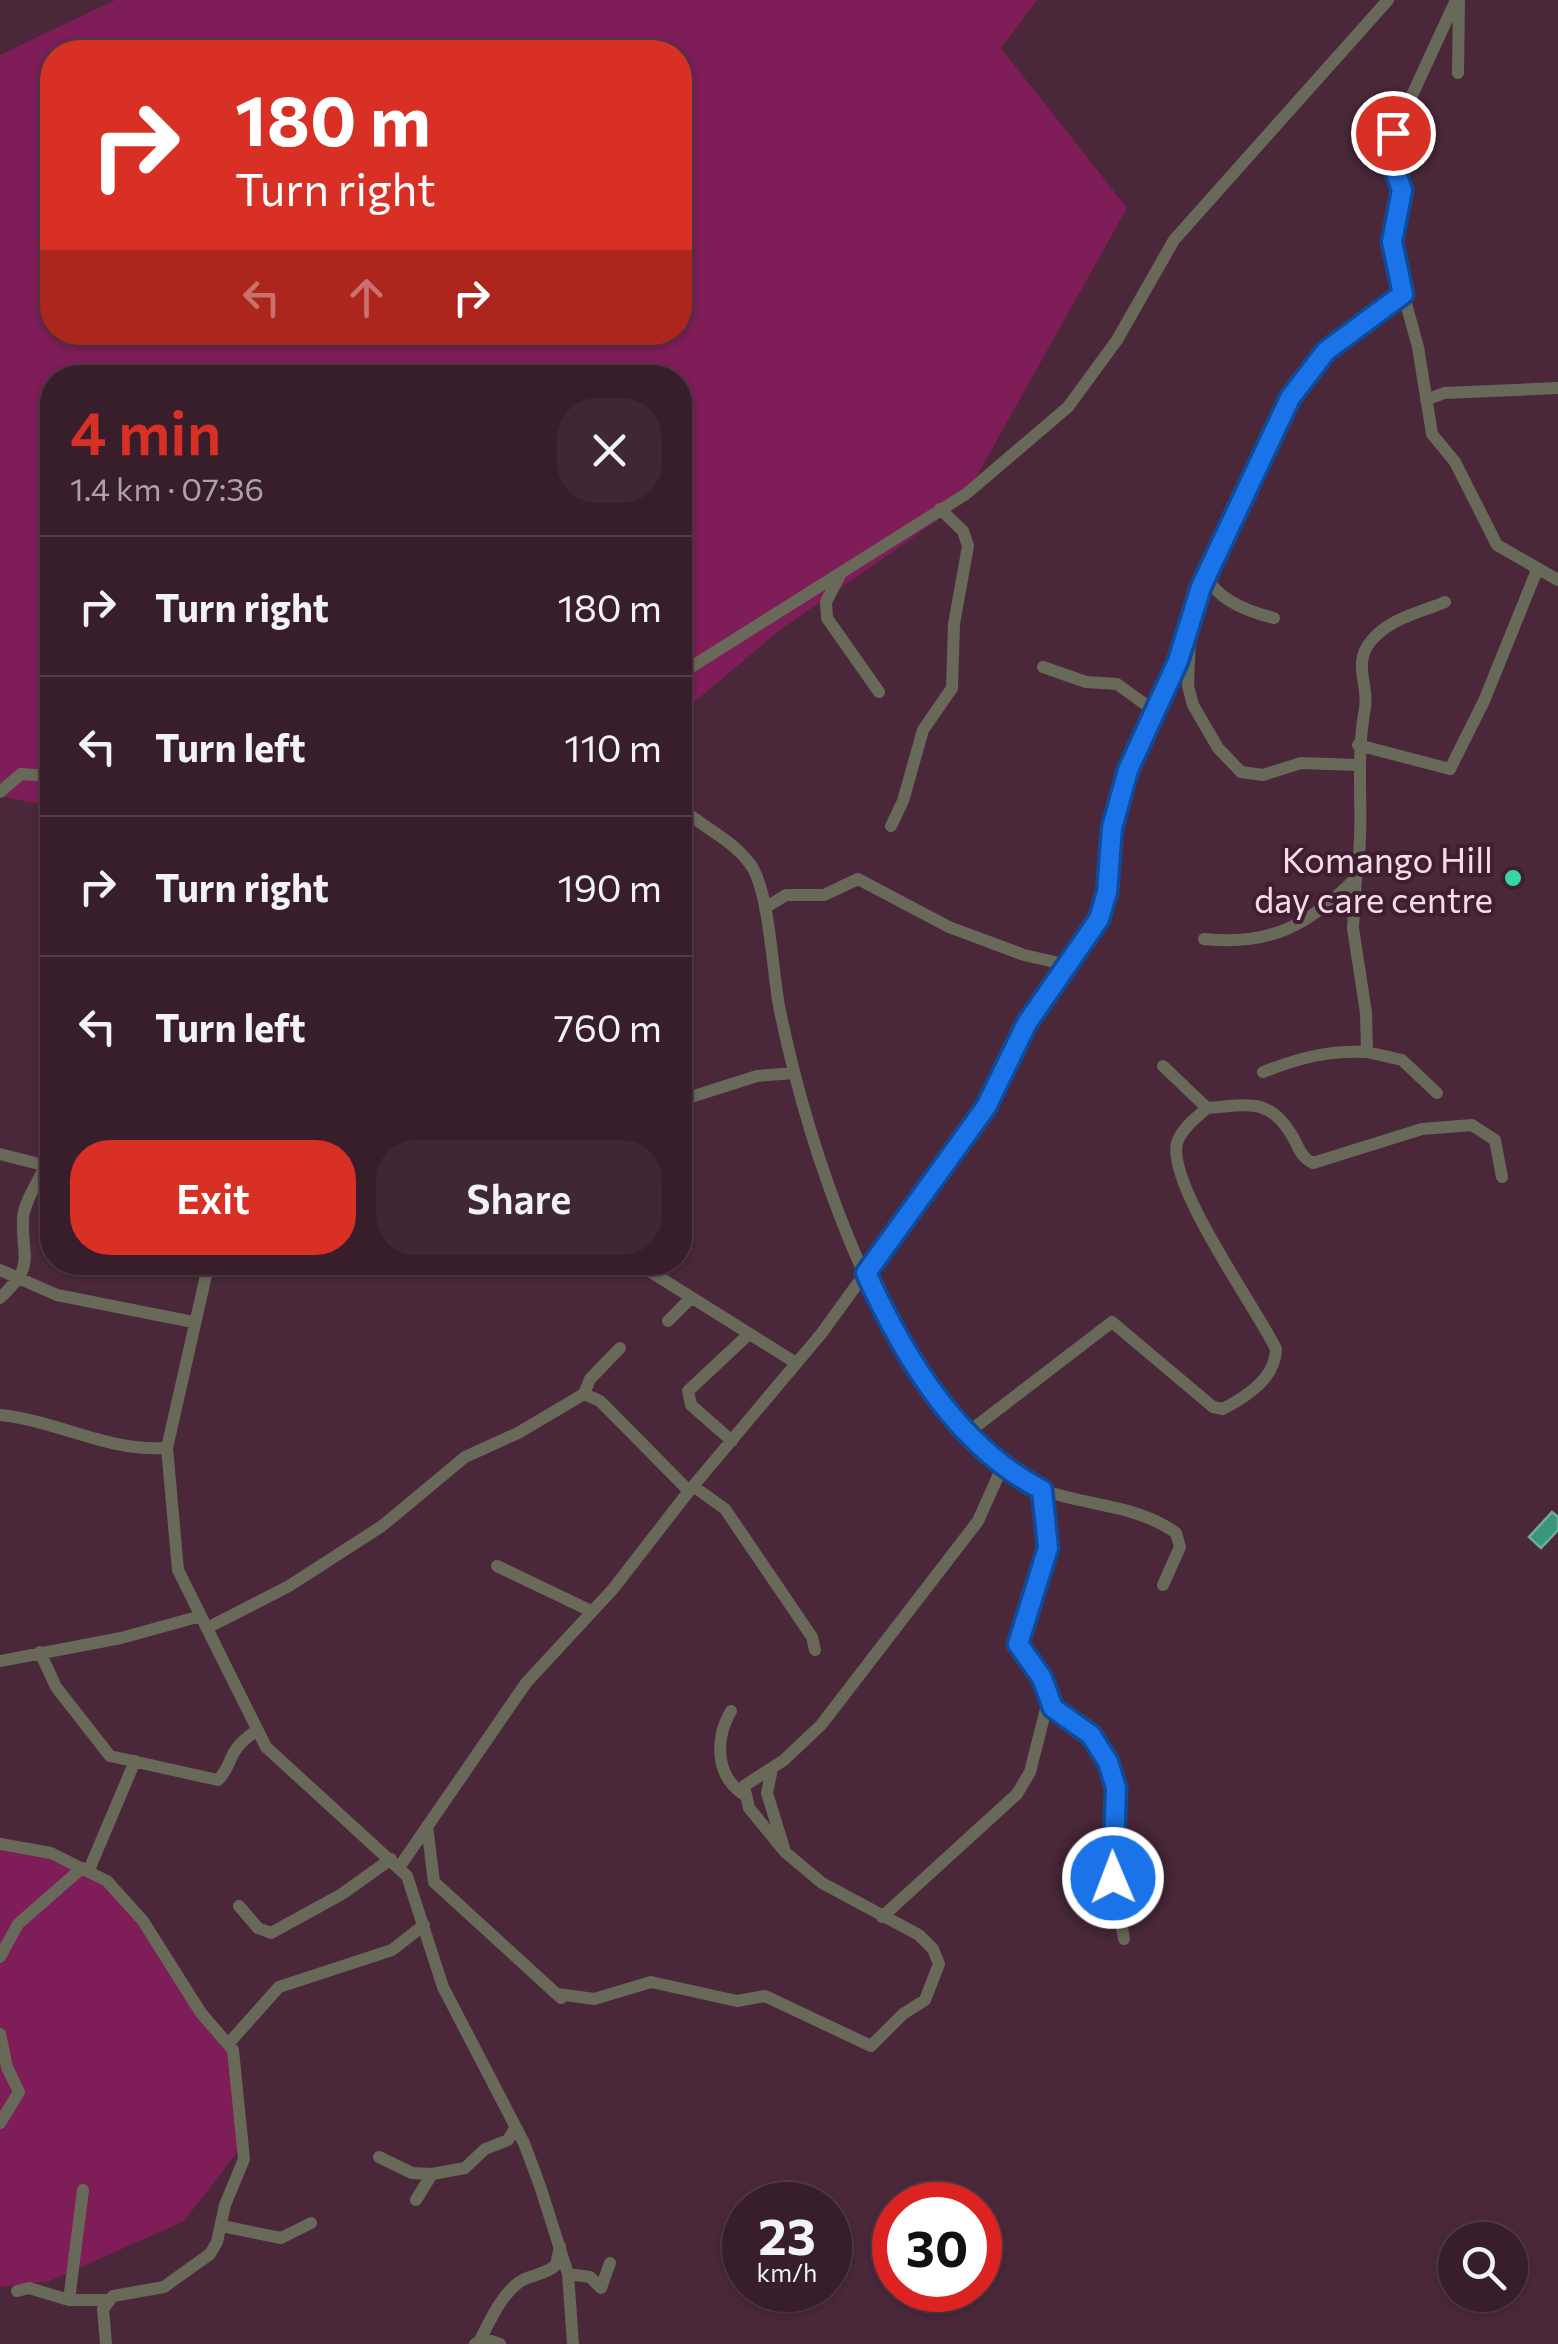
<!DOCTYPE html>
<meta charset="utf-8">
<style>
:root{--surface:#381e2b;--page:#3f2733;--text:#f1f3f6;--muted:#aba2a9;--line:#523c47;--accent:#d93025}
body{margin:0;font-family:Commissioner,sans-serif;background:var(--page);color:var(--text);height:100vh;display:flex;flex-direction:column;font-size:38px;white-space:nowrap}
*{box-sizing:border-box;margin:0}
p{font-size:32px;color:var(--muted)}
.icon{flex:none;width:55px;height:55px;fill:none;stroke:currentColor;stroke-width:2;stroke-linecap:round;stroke-linejoin:round}
.map{position:relative;flex:1;overflow:hidden}
.side{position:absolute;left:40px;top:365px;width:652px;height:910px;display:flex;flex-direction:column;background:var(--surface);border-radius:40px;box-shadow:0 2px 8px #0004,0 0 0 2px var(--line)}
.side>*{flex:none}
.guide{position:absolute;left:40px;top:40px;width:652px;height:305px;border-radius:40px;box-shadow:0 2px 8px #0004,0 0 0 2px var(--line);background:#d93025;color:#fff;overflow:hidden}
.buttons{position:absolute;left:1438px;top:2222px;display:grid;gap:20px}
.buttons a{display:grid;place-items:center;width:90px;height:90px;border-radius:50%;background:var(--surface);box-shadow:0 2px 8px #0004,0 0 0 2px var(--line);font-size:50px}
.speed{position:absolute;left:722px;top:2182px;display:flex;gap:20px;font-size:50px;font-weight:700;text-align:center}
.speed>*{display:grid;place-content:center;width:130px;height:130px;border-radius:50%;background:var(--surface);box-shadow:0 2px 8px #0004,0 0 0 2px var(--line);line-height:1}
.speed small{font-size:25px;font-weight:400}
.speed .limit{border:15px solid #d22;background:#fff;color:#111}
.pin{position:absolute;display:grid;place-items:center;width:85px;height:85px;color:#fff;margin:-42px;border:5px solid #fff;border-radius:50%;box-shadow:0 2px 10px #0007}
.me{position:absolute;width:110px;margin:-55px;rotate:359deg;stroke-linejoin:round;filter:drop-shadow(0 0 8px #0008)}
.turn{display:flex;align-items:center;gap:35px;height:210px;padding:0 30px;font-size:45px}
.turn .icon{width:130px;height:130px;stroke-width:2.5}
.turn b{display:block;font-size:70px;line-height:85px}
.lanes{display:flex;align-items:center;height:95px;padding:0 30px;background:#0003;justify-content:center;gap:50px;direction:ltr}
.lanes .off{opacity:.35}
.round{display:grid;place-items:center;flex:none;width:105px;height:105px;border-radius:40px;background:var(--page)}
.head{display:flex;align-items:center;justify-content:space-between;height:170px;padding:0 30px}
h1{font-size:60px;font-weight:600;line-height:75px;color:var(--accent)}
.action{display:flex;gap:20px;margin-top:auto;padding:20px 30px}
.action a{flex:1;height:115px;border-radius:40px;background:var(--accent);color:#fff;font-size:40px;font-weight:600;line-height:115px;text-align:center}
.action a+a{background:var(--page);color:var(--text)}
ul{padding:0;list-style:none}
li{display:flex;align-items:center;gap:30px;height:140px;padding:0 30px;border-top:2px solid var(--line)}
li div{flex:1}
li b{display:block;font-size:38px}
li em{font-style:normal}
.map>svg:first-child{display:block}
</style>
<div class="map">
<svg width="1558" height="2344" viewBox="0 0 1558 2344">
<rect width="100%" height="100%" fill="#4a2839"/>
<path fill="#7e1d58" fill-rule="evenodd" d="M115,0H1037L1001,48L1127,208L961,504L780,630L680,714V378H52V807L0,796V55ZM52,52H680V332H52Z
M0,1849L37,1853L110,1887L228,2048L239,2150L184,2221L50,2281L0,2287Z"/>
<path fill="#379778" stroke="#70ac9a" stroke-width="2.5" d="M1552,1512L1558,1517V1530L1541,1548L1529,1537Z"/>
<g fill="none" stroke-linecap="round" stroke-linejoin="round">
<path stroke="#686958" stroke-width="12" d="M1456,0L1389,145L1402,190L1392,242L1394,260L1418,347L1432,434L1455,462L1497,545L1558,580
M1458,73L1459,0
M1426,400L1444,393L1558,388
M840,575L826,602L827,618L879,692
M1206,576C1218,600 1249,612 1274,618
M1190,636L1188,686L1193,705L1218,748L1241,772L1263,775L1301,763L1357,765
M1043,667L1086,682L1117,684L1153,710
M680,674L966,494L1068,407L1117,340L1174,240L1388,0
M1358,745L1450,769L1484,701L1537,570
M0,792L21,774L52,776
M680,807C702,827 732,839 750,864C770,890 772,974 780,1011C808,1145 870,1335 967,1435C986,1455 1014,1478 1040,1489C1084,1506 1136,1504 1176,1533L1180,1547L1163,1585
M891,826L903,801L923,730L952,688L954,624L968,546L963,531L940,509
M1356,878L1353,928L1366,1013L1367,1052L1402,1060L1437,1093
M765,908L786,895H824L858,879L949,927L1024,955L1068,965
M1204,939C1271,946 1309,925 1356,878C1366,823 1354,767 1365,708C1369,684 1352,664 1371,641C1390,618 1419,613 1445,602
M1163,1066L1207,1108
M1263,1072C1299,1058 1329,1050 1367,1052
M694,1096L757,1076L794,1073
M0,1154L51,1167
M209,1262L167,1448L178,1570L266,1747L407,1876L443,1987L524,2143L540,2186L568,2274L573,2344
M635,1262L796,1363
M0,1270L57,1295L193,1322
M0,1298C37,1263 21,1259 23,1218C24,1201 39,1181 45,1166
M668,1321L689,1300
M584,1394L590,1379L620,1348
M0,1415C59,1421 107,1452 167,1448
M966,1434L1112,1322L1213,1407L1223,1409C1247,1396 1275,1379 1276,1349C1257,1309 1167,1185 1177,1143C1181,1129 1196,1118 1207,1108C1250,1105 1271,1097 1294,1139C1299,1149 1302,1158 1313,1163L1422,1129L1472,1125L1495,1140L1502,1177
M732,1441L691,1405L688,1391L749,1334
M693,1486L725,1509L812,1637L815,1650
M1043,1490L1048,1548L1018,1644L1042,1677L1048,1701L1091,1735L1113,1776V1878L1124,1939
M497,1566L591,1611
M207,1628L289,1586L382,1526L465,1457L518,1433L584,1394L600,1401L689,1491
M40,1652L56,1687L110,1756L218,1780C235,1763 224,1753 256,1731
M0,1661L121,1638L201,1616
M731,1711C715,1738 715,1775 743,1794
M772,1769L767,1793L784,1848
M427,1826L434,1882L561,1998
M0,1844L51,1853L107,1881L143,1921L201,2013L233,2050L244,2159L225,2205L217,2242L210,2254L164,2287L113,2296L103,2309L106,2344
M400,1866L526,1683L613,1589L689,1491L821,1334L986,1107L1027,1023L1099,919L1107,891L1113,828L1128,770L1177,661L1206,576L1290,398L1326,351L1403,294
M89,1870L135,1761
M239,1906L258,1928L271,1933L342,1894L391,1859
M882,1917L1017,1794L1030,1772L1048,1701
M0,1957L18,1924L82,1868
M558,1994L594,1999L651,1982L737,2001L765,1996L871,2046L903,2014L925,2000L939,1964L933,1949L919,1935L822,1883L785,1852L749,1808L744,1786L784,1760L821,1725L978,1521L1003,1465
M0,2034L7,2067L19,2092L0,2123
M229,2043L279,1987L392,1950L424,1925
M379,2157L412,2173L432,2174
M416,2200L432,2174L465,2168L485,2149L508,2140L514,2130
M222,2226L281,2238L311,2223
M568,2274L590,2277L601,2288L610,2263
M17,2291L29,2288L69,2300H108
M69,2300L83,2190
M480,2340C490,2321 500,2297 518,2283C529,2274 544,2276 556,2265L560,2246
M475,2344L485,2339L500,2344"/>
</g>
<g fill="none" stroke-linecap="round" stroke-linejoin="round">
<g stroke="#114b97" stroke-width="25">
<path id="route" d="M1113,1878L1116,1788L1108,1762L1091,1735L1053,1708L1042,1678L1018,1644L1048,1548L1042,1490C957,1446 904,1357 866,1273L986,1107L1027,1023L1099,919L1107,892L1112,828L1128,770L1178,661L1201,587L1290,398L1326,351L1403,294L1392,242L1402,190L1390,157L1393,133"/>
</g>
<use href="#route" stroke="#1a73e8" stroke-width="18"/>
</g>
<circle fill="#38d4a6" stroke="#3f1e2f" stroke-width="4" cx="1513" cy="878" r="10"/>
<g text-anchor="middle" dominant-baseline="central" stroke-width="8" stroke-linejoin="round" paint-order="stroke">
<g font-size="35" fill="#f4dde8" stroke="#3f1e2f" text-anchor="end">
<text x="1493" y="858">Komango Hill<tspan x="1493" dy="40">day care centre</tspan></text>
</g>
</g>
</svg>
<div class="buttons">
<a><svg class="icon" aria-label="search" viewBox="0 0 24 24"><circle cx="10" cy="10" r="6"/><path d="M15 15l6 6"/></svg></a>
</div>
<div class="speed"><div>23<small>km/h</small></div><div class="limit">30</div></div>
<div class="pin" style="left:1393px;top:133px;background:#d93025"><svg class="icon" aria-label="arrive" viewBox="0 0 24 24"><path d="M6 21V4h12l-3 4 3 4H6"/></svg></div>
<svg class="me" style="left:1113px;top:1878px" viewBox="-20 -20 40 40"><circle r="17" fill="#1a73e8" stroke="#fff" stroke-width="3"/><path d="M0-11L8 9 0 5-8 9z" fill="#fff"/></svg>
<div class="guide">
<div class="turn"><svg class="icon" aria-label="right" viewBox="0 0 24 24"><path d="M7 20v-9h11M14 6l5 5-5 5"/></svg><div><b>180 m</b>Turn right</div></div>
<div class="lanes"><svg class="icon off" aria-label="left" viewBox="0 0 24 24"><path d="M17 20v-9H6M10 6l-5 5 5 5"/></svg><svg class="icon off" aria-label="ahead" viewBox="0 0 24 24"><path d="M12 20V5M6 11l6-6 6 6"/></svg><svg class="icon" aria-label="right" viewBox="0 0 24 24"><path d="M7 20v-9h11M14 6l5 5-5 5"/></svg></div>
</div>
<section class="side">
<div class="head"><div><h1>4 min</h1><p>1.4 km · 07:36</p></div><a class="round"><svg class="icon" aria-label="close" viewBox="0 0 24 24"><path d="M6 6l12 12M18 6L6 18"/></svg></a></div>
<ul>
<li><svg class="icon" aria-label="right" viewBox="0 0 24 24"><path d="M7 20v-9h11M14 6l5 5-5 5"/></svg><div><b>Turn right</b></div><em>180 m</em></li>
<li><svg class="icon" aria-label="left" viewBox="0 0 24 24"><path d="M17 20v-9H6M10 6l-5 5 5 5"/></svg><div><b>Turn left</b></div><em>110 m</em></li>
<li><svg class="icon" aria-label="right" viewBox="0 0 24 24"><path d="M7 20v-9h11M14 6l5 5-5 5"/></svg><div><b>Turn right</b></div><em>190 m</em></li>
<li><svg class="icon" aria-label="left" viewBox="0 0 24 24"><path d="M17 20v-9H6M10 6l-5 5 5 5"/></svg><div><b>Turn left</b></div><em>760 m</em></li>
</ul>
<div class="action"><a>Exit</a><a>Share</a></div>
</section>
</div>
